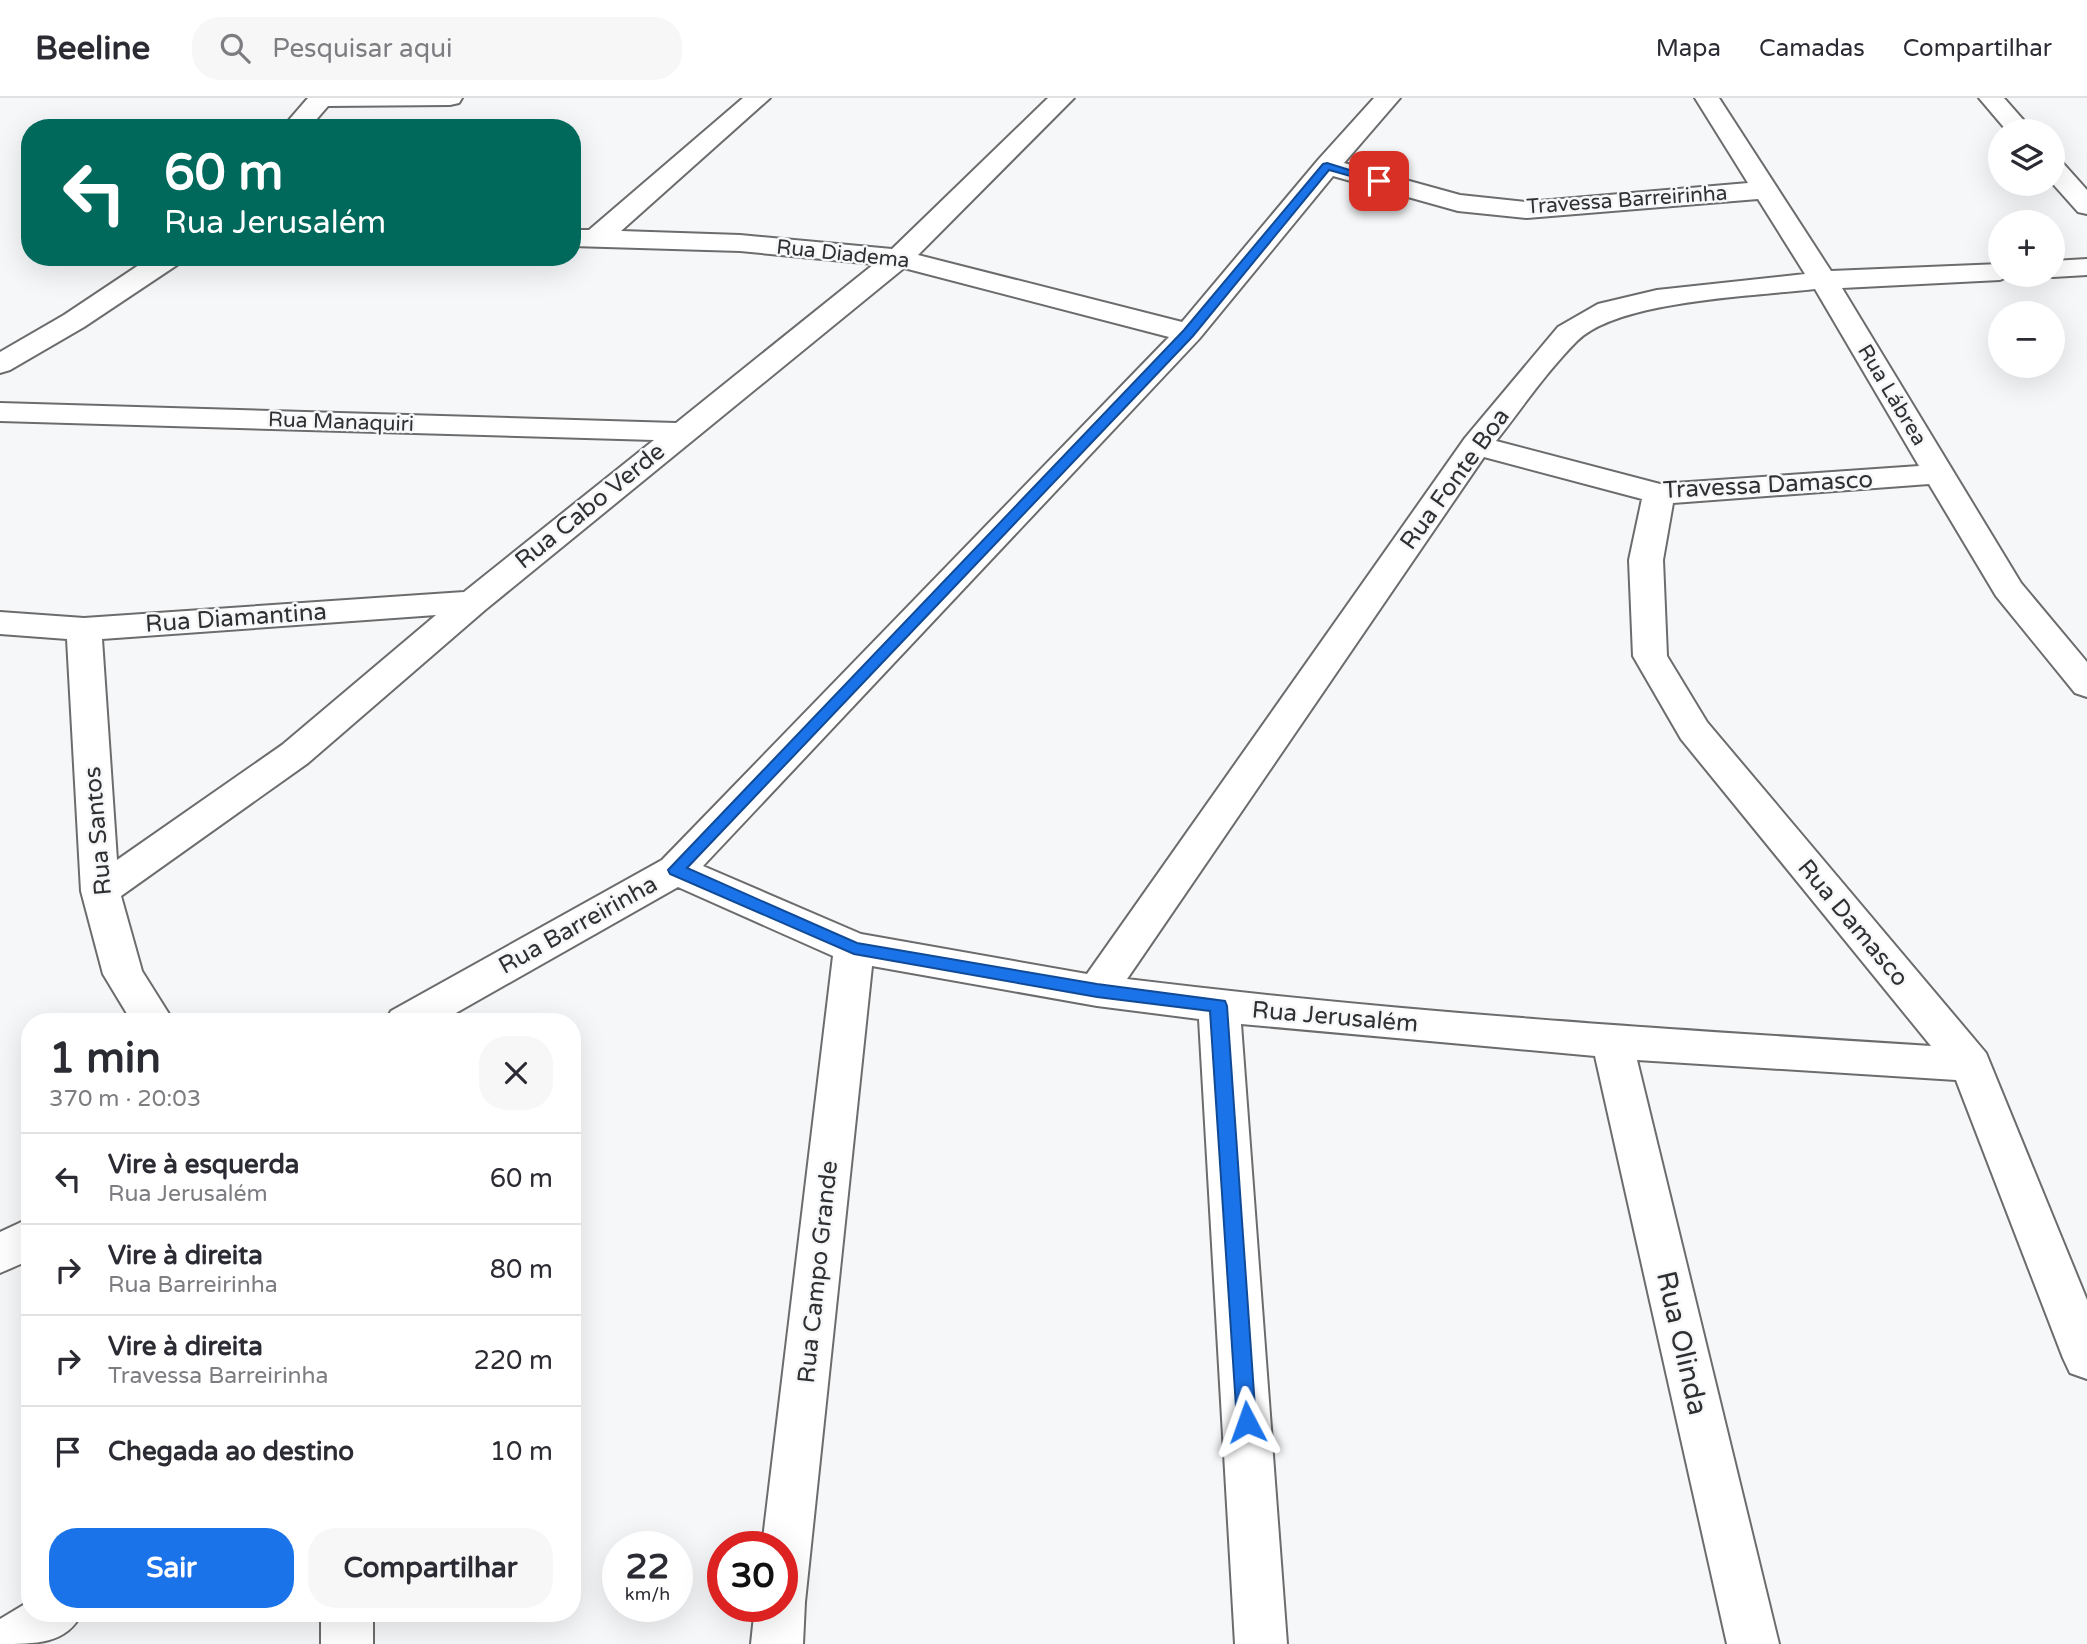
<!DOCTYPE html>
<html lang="pt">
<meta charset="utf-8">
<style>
:root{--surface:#fff;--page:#f7f7f7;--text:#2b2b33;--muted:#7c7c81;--line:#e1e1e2;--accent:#1a73e8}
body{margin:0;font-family:"Varela Round",sans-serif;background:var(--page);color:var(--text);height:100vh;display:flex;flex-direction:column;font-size:26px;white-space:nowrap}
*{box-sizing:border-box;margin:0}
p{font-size:23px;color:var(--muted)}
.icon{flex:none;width:38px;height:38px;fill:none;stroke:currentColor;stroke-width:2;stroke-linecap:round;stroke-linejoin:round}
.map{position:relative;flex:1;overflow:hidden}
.panel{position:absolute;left:21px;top:915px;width:560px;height:609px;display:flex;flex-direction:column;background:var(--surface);border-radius:28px;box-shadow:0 7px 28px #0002}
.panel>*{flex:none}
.top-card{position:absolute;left:21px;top:21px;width:560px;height:147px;border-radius:28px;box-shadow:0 7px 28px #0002;background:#00695c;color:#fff;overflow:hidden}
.tools{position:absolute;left:1988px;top:21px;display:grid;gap:14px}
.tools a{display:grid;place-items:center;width:77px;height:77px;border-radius:50%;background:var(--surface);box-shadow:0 7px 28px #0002;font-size:35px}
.speed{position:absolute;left:602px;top:1433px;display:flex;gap:14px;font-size:35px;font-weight:700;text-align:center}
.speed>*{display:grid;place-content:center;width:91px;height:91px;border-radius:50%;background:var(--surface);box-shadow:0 7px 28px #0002;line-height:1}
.speed small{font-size:18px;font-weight:400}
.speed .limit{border:10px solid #d22;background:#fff;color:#111}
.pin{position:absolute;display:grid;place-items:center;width:60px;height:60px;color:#fff;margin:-30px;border-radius:14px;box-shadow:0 4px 10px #0006}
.me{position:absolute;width:77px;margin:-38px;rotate:356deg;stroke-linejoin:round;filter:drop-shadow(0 0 5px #0008)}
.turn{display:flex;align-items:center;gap:24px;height:147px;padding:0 28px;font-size:32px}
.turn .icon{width:91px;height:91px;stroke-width:2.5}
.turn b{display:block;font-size:49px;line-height:60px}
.round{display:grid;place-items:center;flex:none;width:74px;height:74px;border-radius:28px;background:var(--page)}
.overview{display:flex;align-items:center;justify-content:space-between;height:119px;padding:0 28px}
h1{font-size:42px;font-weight:700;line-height:52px}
.primary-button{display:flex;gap:14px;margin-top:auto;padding:14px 28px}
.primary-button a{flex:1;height:80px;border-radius:28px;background:var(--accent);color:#fff;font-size:28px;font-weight:700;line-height:80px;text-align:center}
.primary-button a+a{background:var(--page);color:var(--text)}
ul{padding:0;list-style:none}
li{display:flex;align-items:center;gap:21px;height:91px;padding:0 28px;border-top:2px solid var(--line)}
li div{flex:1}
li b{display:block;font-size:26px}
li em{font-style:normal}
header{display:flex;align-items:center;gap:42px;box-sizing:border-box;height:98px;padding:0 35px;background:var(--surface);border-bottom:2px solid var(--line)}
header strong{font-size:33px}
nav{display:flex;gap:38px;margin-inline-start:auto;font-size:24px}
.search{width:490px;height:63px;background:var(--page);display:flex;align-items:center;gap:18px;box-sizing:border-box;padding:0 24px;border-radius:28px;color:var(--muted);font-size:26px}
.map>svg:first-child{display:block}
</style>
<header>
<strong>Beeline</strong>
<div class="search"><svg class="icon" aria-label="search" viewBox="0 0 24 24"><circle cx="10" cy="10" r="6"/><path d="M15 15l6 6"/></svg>Pesquisar aqui</div>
<nav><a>Mapa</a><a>Camadas</a><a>Compartilhar</a></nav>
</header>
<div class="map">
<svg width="2087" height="1546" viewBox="0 0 2087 1546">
<rect width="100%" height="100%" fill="#f6f7f9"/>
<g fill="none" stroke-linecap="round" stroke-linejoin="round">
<g stroke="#6c6c6d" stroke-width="4">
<path id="minor" d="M308,0H462L459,5L450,7L328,8L309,30H282Z
M743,0H770L621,133L740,137L892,151L1048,0H1074L918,157L1182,224L1318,62L1374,0H1400L1344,65L1460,97L1527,104L1748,85L1695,0H1719L1831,173L2000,166V177H2012L2000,182L1842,190L2021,485L2087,564V599L2075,595L1996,498L1929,386L1673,405L1663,462L1667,558L1707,624L1986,955L2087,1202V1281L2070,1275L2063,1260L1956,982L1637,962L1779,1546H1727L1595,958L1241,926L1287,1546H1235L1199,921L1097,908L872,868L805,1504L803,1546H751L755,1508H782V1449H762L833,858L678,789L440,924H385L391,913L662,762L1169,239L904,170L485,512L308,665L121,798L142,873L174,924H132L103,876L81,793L67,541L0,536V514L84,520L464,494L654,342L0,323V305L676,325L874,166L740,153L572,148V132H589ZM1333,78L1458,113L1527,120L1758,101L1805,176L1657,192L1598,206L1558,229L1465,340L1087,876L861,836L703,768L1199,241ZM1815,191L1919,368L1660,386L1496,343C1522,310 1547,273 1577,243C1618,202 1756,198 1815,191ZM1484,359L1642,401L1629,462L1633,558L1681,641L1931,948C1663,931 1394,914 1127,881ZM436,517L282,647L117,762L102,541Z
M151,159H184L180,165L84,229L10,272L0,275V254L64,217Z
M2087,161V177L2053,179L2043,177H2053V163Z
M30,1120V1162L0,1175V1134Z
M30,1503V1516H81C67,1546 35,1546 0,1546V1521Z
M321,1516H373V1546H321Z"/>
</g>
<g stroke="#6c6c6d" stroke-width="4">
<path id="tertiary" d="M1979,0H2004L2033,33H2007Z
M2053,62L2062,64L2087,92V116L2078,114L2053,86Z"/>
</g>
<use href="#minor" fill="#fff" fill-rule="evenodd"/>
<use href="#tertiary" fill="#fff" fill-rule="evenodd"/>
</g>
<path fill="#1a73e8" stroke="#114b97" stroke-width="2" d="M1327,65L1385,83L1379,86L1329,72L1193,238L687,770L857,845L1097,886L1225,903L1227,908L1256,1324L1254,1330L1247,1333L1239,1330L1237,1324L1210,913L1097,899L854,856L670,776L668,772L1184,232L1323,66Z"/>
<g text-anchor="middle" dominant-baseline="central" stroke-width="5" stroke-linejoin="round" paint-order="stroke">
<g font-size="21" fill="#303031" stroke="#f6f7f9">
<text transform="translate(1627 102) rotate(-4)">Travessa Barreirinha</text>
<text transform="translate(843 156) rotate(6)">Rua Diadema</text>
<text transform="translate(1892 297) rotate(59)">Rua Lábrea</text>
<text transform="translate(341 324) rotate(2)">Rua Manaquiri</text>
</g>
<g font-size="24" fill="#303031" stroke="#f6f7f9">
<text transform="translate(1455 381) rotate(-54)">Rua Fonte Boa</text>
<text transform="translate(1768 387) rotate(-3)">Travessa Damasco</text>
<text transform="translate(590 408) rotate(-39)">Rua Cabo Verde</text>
<text transform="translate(236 520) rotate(-4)">Rua Diamantina</text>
<text transform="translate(98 733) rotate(-95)">Rua Santos</text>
<text transform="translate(1853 825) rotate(50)">Rua Damasco</text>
<text transform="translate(578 827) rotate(-29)">Rua Barreirinha</text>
<text transform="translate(1335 919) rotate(5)">Rua Jerusalém</text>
<text transform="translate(818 1174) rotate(-84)">Rua Campo Grande</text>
</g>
<g font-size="28" fill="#303031" stroke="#f6f7f9">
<text transform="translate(1682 1245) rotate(77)">Rua Olinda</text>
</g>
</g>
</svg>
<div class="tools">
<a><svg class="icon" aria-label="layers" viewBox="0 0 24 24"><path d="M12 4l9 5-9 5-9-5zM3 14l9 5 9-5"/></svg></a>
<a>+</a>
<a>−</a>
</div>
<div class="speed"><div>22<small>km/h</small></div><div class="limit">30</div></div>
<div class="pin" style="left:1379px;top:83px;background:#d93025"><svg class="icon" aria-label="arrive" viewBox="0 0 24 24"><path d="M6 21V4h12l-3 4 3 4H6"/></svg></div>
<svg class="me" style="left:1247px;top:1324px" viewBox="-20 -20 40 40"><path d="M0-17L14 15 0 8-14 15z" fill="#1a73e8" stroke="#fff" stroke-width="4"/></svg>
<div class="top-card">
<div class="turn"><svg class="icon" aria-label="left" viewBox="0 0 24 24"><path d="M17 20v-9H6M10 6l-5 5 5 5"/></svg><div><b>60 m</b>Rua Jerusalém</div></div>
</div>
<section class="panel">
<div class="overview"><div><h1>1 min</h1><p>370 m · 20:03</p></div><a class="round"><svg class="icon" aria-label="close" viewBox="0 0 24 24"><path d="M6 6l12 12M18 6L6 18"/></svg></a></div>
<ul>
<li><svg class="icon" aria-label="left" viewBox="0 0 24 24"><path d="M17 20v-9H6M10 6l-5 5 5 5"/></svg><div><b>Vire à esquerda</b><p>Rua Jerusalém</p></div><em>60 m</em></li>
<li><svg class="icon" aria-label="right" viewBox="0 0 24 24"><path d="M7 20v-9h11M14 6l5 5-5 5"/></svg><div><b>Vire à direita</b><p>Rua Barreirinha</p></div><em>80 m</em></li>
<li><svg class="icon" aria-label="right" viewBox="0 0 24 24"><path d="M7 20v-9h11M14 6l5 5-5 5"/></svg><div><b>Vire à direita</b><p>Travessa Barreirinha</p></div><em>220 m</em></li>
<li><svg class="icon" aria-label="arrive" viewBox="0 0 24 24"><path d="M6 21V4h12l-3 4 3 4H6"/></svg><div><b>Chegada ao destino</b></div><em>10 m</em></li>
</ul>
<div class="primary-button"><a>Sair</a><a>Compartilhar</a></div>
</section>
</div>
